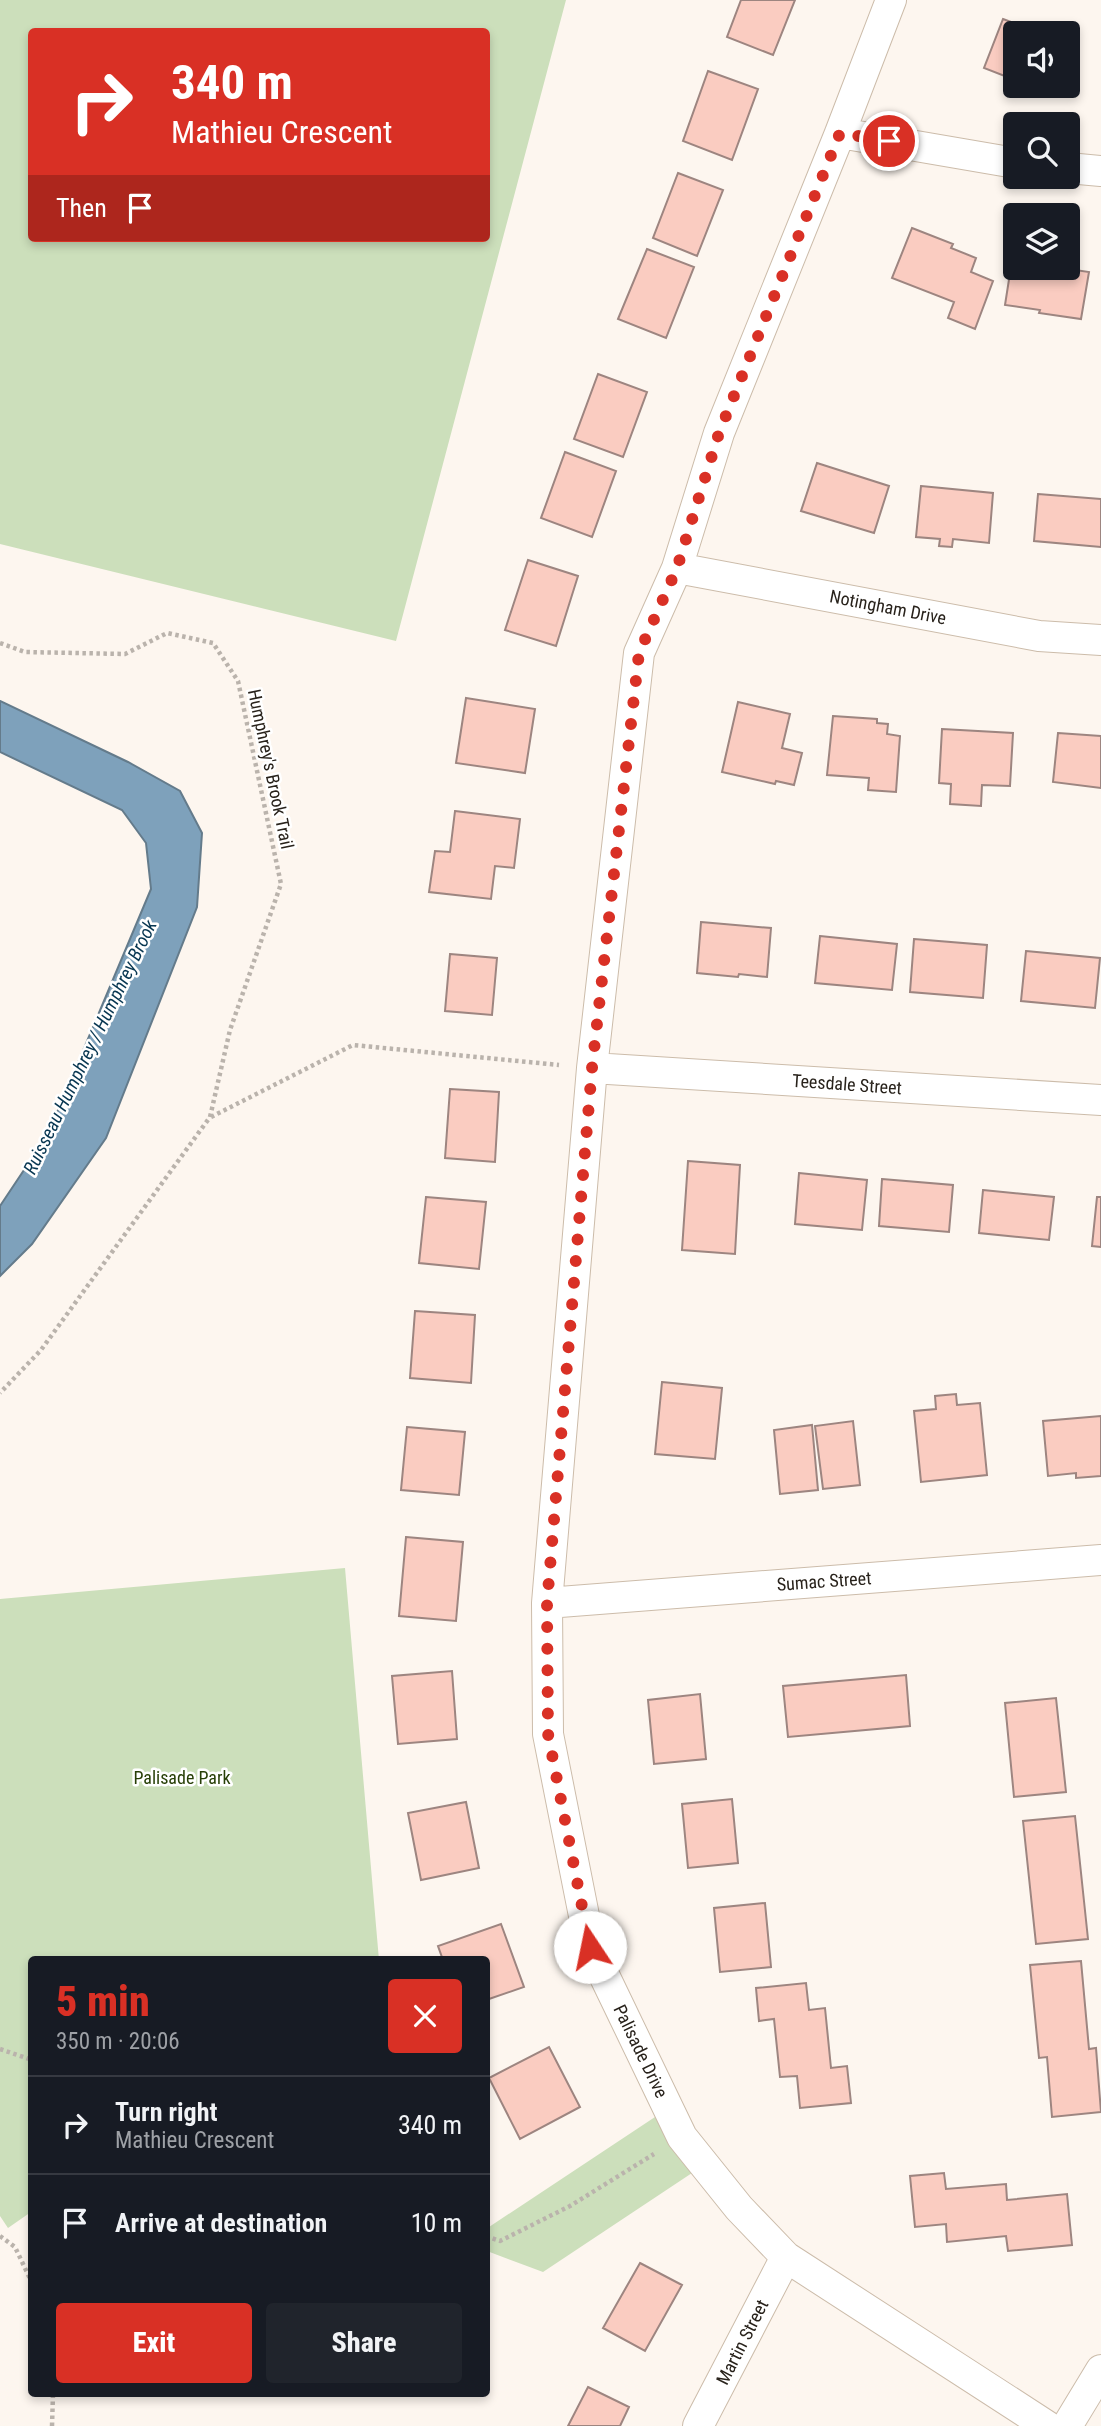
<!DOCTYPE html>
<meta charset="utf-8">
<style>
:root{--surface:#171b24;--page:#20242c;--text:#f1f3f6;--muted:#9ea1a6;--line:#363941;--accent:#d93025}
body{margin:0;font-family:"Roboto Condensed",sans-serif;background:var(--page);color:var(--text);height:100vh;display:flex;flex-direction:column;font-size:26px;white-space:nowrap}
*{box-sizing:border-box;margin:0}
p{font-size:23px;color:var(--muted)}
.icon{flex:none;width:38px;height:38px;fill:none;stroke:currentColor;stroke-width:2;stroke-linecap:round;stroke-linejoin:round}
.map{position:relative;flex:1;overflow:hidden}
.sheet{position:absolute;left:28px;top:1956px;width:462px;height:441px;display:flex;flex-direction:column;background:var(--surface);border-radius:7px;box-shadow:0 4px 10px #0003}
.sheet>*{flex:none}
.hud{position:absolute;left:28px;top:28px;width:462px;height:214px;border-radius:7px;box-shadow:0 4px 10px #0003;background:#d93025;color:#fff;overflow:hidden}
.controls{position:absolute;left:1003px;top:21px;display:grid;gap:14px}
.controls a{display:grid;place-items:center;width:77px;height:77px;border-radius:7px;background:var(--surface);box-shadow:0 4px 10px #0003;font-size:35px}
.pin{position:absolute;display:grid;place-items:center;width:60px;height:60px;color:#fff;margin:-30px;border:4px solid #fff;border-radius:50%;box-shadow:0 2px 7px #0007}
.me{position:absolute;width:77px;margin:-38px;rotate:349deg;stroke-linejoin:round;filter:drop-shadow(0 0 5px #0008)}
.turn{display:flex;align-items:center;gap:24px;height:147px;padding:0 28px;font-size:32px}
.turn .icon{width:91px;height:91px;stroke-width:2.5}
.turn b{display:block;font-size:49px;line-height:60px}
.then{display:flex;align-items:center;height:66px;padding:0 28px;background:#0003;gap:14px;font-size:26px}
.round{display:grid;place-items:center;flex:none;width:74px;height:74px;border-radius:7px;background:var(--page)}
.overview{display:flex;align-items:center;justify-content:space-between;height:119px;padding:0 28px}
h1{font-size:42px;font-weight:800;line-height:52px;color:var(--accent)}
.action{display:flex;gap:14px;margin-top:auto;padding:14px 28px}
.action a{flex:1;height:80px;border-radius:7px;background:var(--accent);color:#fff;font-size:28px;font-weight:800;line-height:80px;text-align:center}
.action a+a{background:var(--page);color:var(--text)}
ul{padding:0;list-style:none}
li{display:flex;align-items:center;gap:21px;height:98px;padding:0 28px;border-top:2px solid var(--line)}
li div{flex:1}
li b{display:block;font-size:26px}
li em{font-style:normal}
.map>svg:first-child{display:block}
</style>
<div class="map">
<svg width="1101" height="2426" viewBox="0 0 1101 2426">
<rect width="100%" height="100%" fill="#fdf6ef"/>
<path fill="#ccdfbb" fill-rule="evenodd" d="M0,0H566L396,641L0,544ZM32,32H486V238H32Z
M345,1568L379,1960H32L31,2212L8,2228L0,2216V1599Z
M655,2117L692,2173L543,2272L487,2251L486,2229Z"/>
<path fill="#7ea1bb" stroke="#647b8b" stroke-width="2" d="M0,701L128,762L180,791L202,833L197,907L106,1138L32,1244L0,1276V1206L48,1134L151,889L146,843L122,810L0,752Z"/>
<path fill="#faccc1" stroke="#9d8580" stroke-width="2" d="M741,0H795L773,55L727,37Z
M1003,19L1040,33H1015V80L984,68Z
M708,71L758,89L732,160L683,141Z
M1031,86H1060L1056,96Z
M678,173L723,190L697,256L653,238Z
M912,228L953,244L951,248L976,258L971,272L993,281L975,329L948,318L954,302L892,278Z
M647,249L694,267L666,338L618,319Z
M1013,254L1015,255V268H1062L1089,272L1081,319L1039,313L1040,310L1005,305Z
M598,374L647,392L623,457L574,439Z
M565,452L616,471L592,537L541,518Z
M817,463L889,486L874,533L801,511Z
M921,486L993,493L989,543L953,539L952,547L939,546L940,539L916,537Z
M1038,494L1101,499V547L1034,541Z
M528,560L578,576L556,646L505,630Z
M466,698L535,709L525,773L456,763Z
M738,702L790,714L782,748L802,753L794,785L776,781L775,784L722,772Z
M833,716L877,719V723L888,724L887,734L900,736L896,792L868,790L869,778L827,775Z
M942,729L1013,733L1010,786L982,785L981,806L950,804L951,784L939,783Z
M1058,733L1101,736V788L1053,782Z
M455,811L520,819L514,868L495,866L491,899L429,892L435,851L450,852Z
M701,922L771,928L767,977L739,974L738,977L697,973Z
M820,936L897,944L892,990L815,983Z
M914,939L987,945L983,998L910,992Z
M1026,951L1100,958L1095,1008L1021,1001Z
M450,954L497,958L492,1015L445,1011Z
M450,1089L499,1092L495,1162L445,1158Z
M688,1161L740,1165L735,1254L682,1250Z
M799,1173L867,1180L862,1230L795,1224Z
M882,1179L953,1185L949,1232L879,1226Z
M983,1190L1054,1197L1049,1240L979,1233Z
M426,1197L486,1202L479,1269L419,1263Z
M1097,1197H1101V1247L1092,1246Z
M415,1311L475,1315L471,1383L410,1378Z
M662,1382L722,1388L715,1459L655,1454Z
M956,1394L957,1405L980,1403L987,1475L921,1482L914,1411L936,1409L935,1396Z
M1101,1416V1476L1076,1478V1473L1048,1476L1043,1421Z
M853,1421L860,1485L823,1489L815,1426Z
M812,1425L818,1490L780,1494L774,1430Z
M407,1427L465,1432L459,1495L401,1490Z
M406,1537L463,1542L456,1621L399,1616Z
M452,1671L457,1739L398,1744L392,1676Z
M906,1675L910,1726L788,1737L783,1686Z
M700,1694L706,1759L654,1764L648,1700Z
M1056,1698L1066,1792L1014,1797L1005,1703Z
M732,1799L738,1863L688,1868L682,1804Z
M466,1802L479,1868L421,1880L408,1813Z
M1075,1816L1088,1939L1036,1944L1023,1821Z
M765,1903L771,1967L720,1972L714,1908Z
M501,1924L524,1987L486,2000V1960H443L438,1946Z
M1081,1961L1089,2049L1096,2048L1101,2112L1052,2117L1047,2057L1039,2058L1030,1965Z
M806,1983L809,2010L825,2008L831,2068L847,2066L851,2103L800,2108L797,2076L780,2077L774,2019L759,2021L756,1988Z
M549,2047L580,2107L520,2139L489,2078Z
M944,2173L946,2189L1006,2184L1007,2200L1067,2194L1072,2245L1008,2251L1006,2236L947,2242L946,2224L915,2227L910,2176Z
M640,2263L682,2285L645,2351L603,2328Z
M588,2387L629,2407L620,2426H568Z"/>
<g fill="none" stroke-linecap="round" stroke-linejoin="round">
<g stroke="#ccbcaa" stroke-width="32">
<path id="street" d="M891,0L840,133L719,433L677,568L639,653L592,1068L547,1603L548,1734L590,1946L682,2137L739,2208L786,2257L1047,2426
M840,133L1015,163
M1068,168L1101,171
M677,568L1039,636L1101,640
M592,1068L1101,1100
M547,1603L1101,1560
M698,2426L786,2257
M1067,2426L1101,2370"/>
</g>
<path stroke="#bab3ac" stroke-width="4.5" stroke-dasharray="3.5 3.5" stroke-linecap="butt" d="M0,643L25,652L125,654L167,633L213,643L238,681L281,884L230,1030L210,1117L41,1350L0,1393
M211,1117L353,1045L559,1065
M0,2049L32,2060
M0,2236L15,2247L32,2283
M486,2236L500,2241L570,2206L654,2154
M52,2426L53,2394"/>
<use href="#street" stroke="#fff" stroke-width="30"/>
</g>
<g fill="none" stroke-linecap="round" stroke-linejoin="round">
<path stroke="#d93025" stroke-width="12" stroke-dasharray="0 21.6" d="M590,1947L548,1734L547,1603L592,1068L639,653L677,568L719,433L840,133L889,141"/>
</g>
<g text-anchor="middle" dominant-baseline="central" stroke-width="5" stroke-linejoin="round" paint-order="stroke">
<g font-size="18" fill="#28221b" stroke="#fff">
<text transform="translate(888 607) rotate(11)">Notingham Drive</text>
<text transform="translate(271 769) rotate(78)">Humphrey's Brook Trail</text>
<text transform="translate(847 1084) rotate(4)">Teesdale Street</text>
<text transform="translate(824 1581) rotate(-4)">Sumac Street</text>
<text transform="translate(641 2051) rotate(64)">Palisade Drive</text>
<text transform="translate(742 2342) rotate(-63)">Martin Street</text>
</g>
<g font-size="18" fill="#273f06" stroke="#fff">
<text x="182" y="1777">Palisade Park</text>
</g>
<g font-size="19" font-style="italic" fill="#073651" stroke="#fff">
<text transform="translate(90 1047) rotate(-64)">Ruisseau Humphrey / Humphrey Brook</text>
</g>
</g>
</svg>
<div class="controls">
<a><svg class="icon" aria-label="sound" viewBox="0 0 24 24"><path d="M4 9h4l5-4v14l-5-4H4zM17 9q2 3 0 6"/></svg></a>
<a><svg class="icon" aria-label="search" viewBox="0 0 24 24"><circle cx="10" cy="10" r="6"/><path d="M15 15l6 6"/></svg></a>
<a><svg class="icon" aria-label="layers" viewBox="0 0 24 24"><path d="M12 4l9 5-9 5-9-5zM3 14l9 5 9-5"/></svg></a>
</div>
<div class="pin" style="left:889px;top:141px;background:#d93025"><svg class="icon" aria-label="arrive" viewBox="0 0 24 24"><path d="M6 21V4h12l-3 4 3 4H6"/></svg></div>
<svg class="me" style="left:590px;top:1947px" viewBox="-20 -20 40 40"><circle r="19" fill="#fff"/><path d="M0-13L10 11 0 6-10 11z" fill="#d93025"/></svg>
<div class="hud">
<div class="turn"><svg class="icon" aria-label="right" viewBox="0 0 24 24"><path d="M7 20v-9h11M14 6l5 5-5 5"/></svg><div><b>340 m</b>Mathieu Crescent</div></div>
<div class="then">Then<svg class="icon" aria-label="arrive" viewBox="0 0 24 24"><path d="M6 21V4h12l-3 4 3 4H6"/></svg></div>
</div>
<section class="sheet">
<div class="overview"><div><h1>5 min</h1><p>350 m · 20:06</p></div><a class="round" style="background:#d93025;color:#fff"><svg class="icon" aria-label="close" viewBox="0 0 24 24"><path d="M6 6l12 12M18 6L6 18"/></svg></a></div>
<ul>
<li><svg class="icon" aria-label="right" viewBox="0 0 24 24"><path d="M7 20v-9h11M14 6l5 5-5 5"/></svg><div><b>Turn right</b><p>Mathieu Crescent</p></div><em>340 m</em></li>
<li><svg class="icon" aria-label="arrive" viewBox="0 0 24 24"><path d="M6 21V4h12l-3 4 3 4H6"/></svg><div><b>Arrive at destination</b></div><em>10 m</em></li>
</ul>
<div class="action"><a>Exit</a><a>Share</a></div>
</section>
</div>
